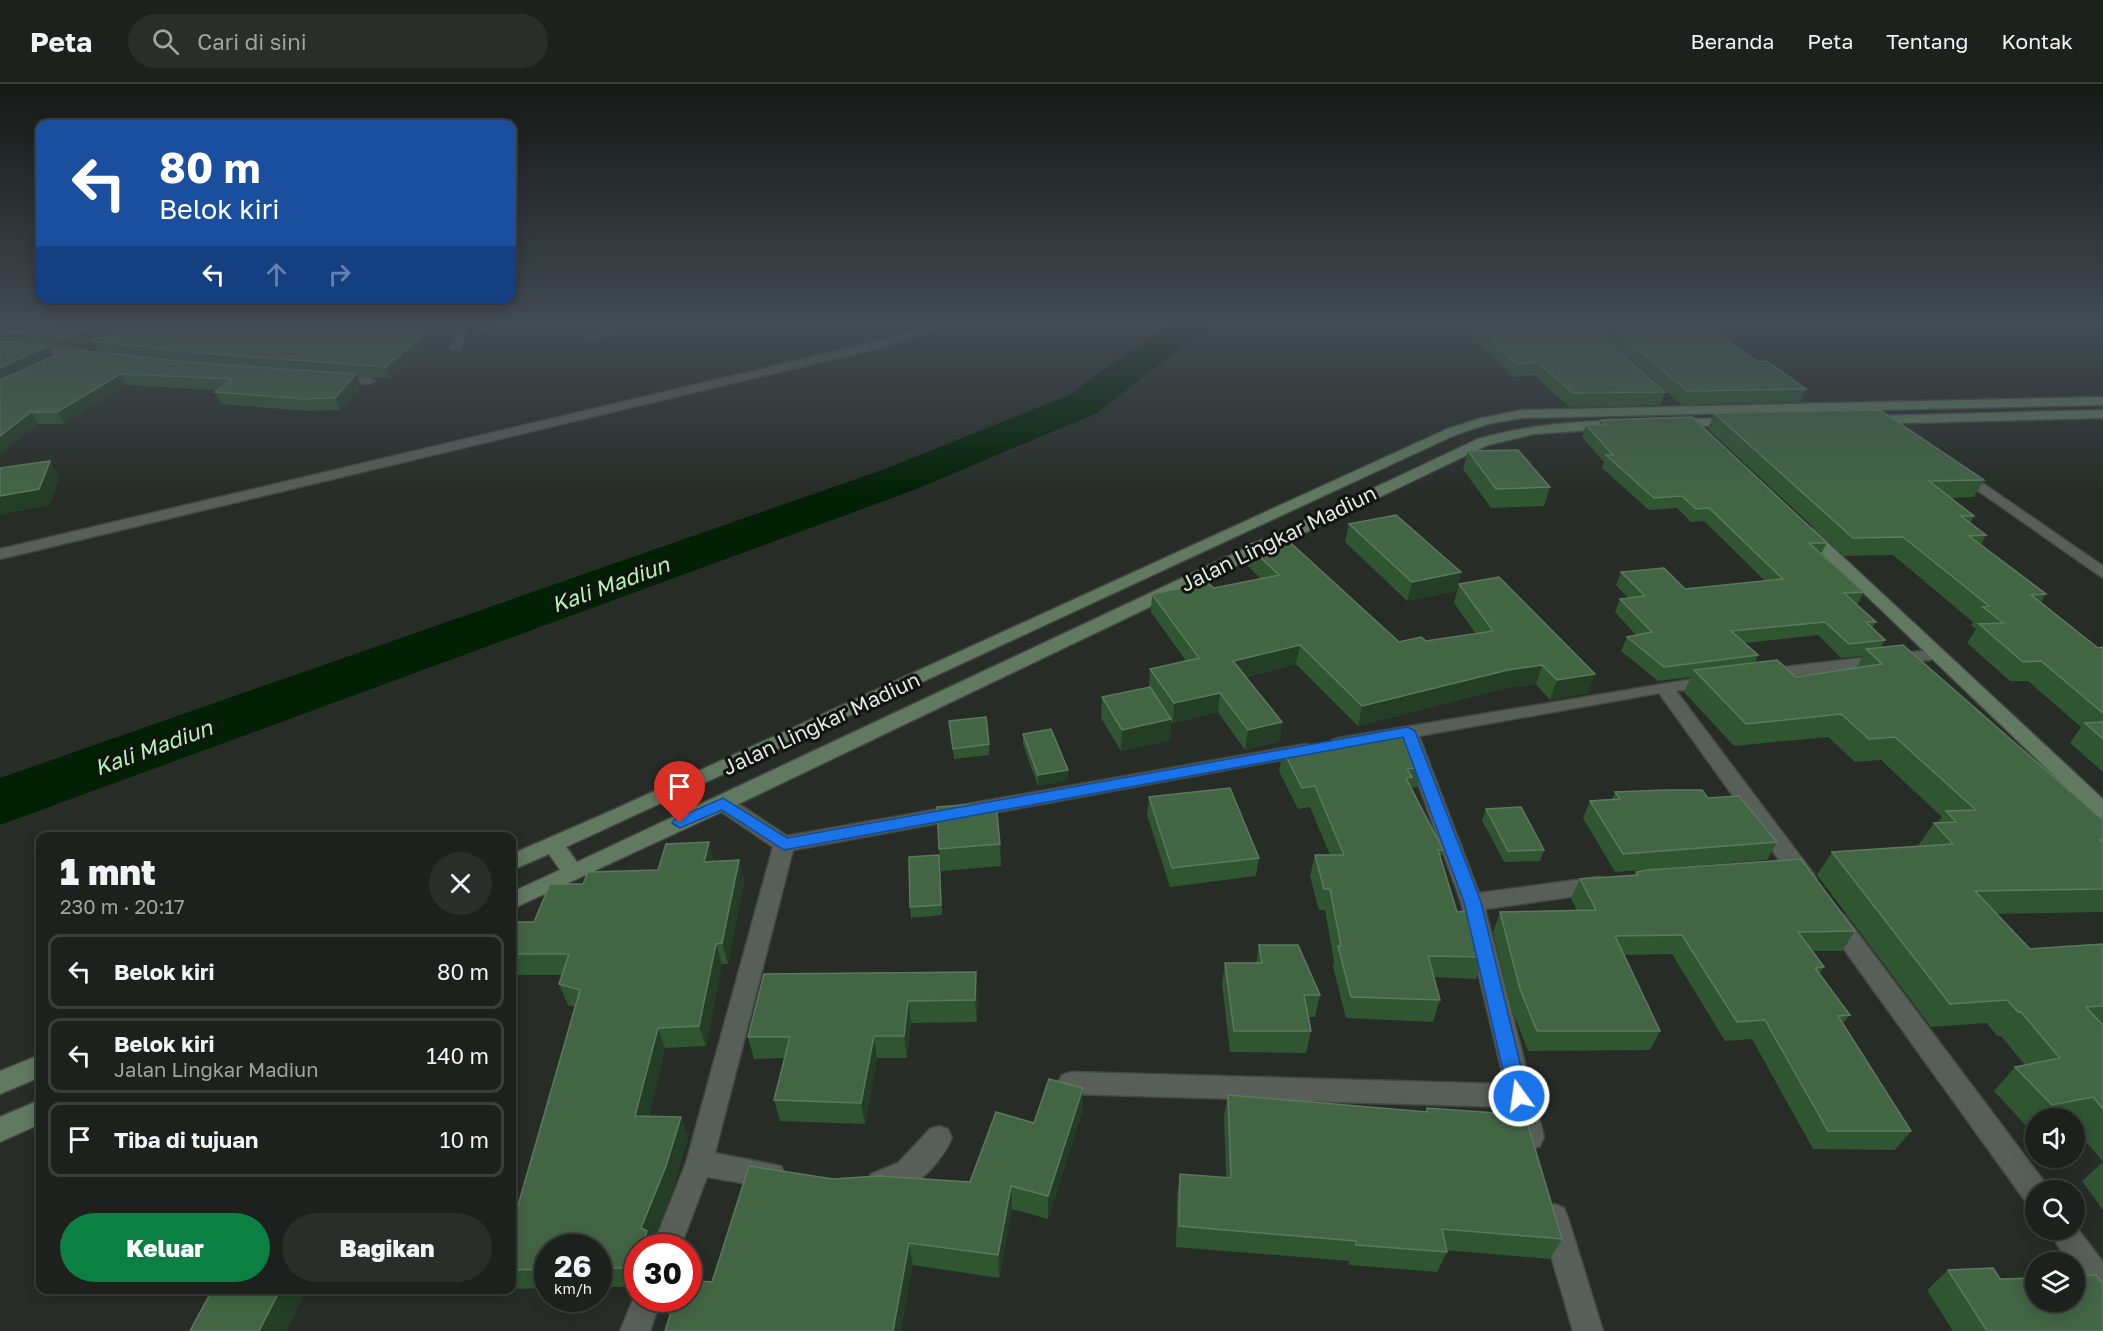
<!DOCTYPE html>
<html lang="id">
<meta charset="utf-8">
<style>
:root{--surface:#1d211d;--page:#2a2e2a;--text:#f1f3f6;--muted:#a0a3a4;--line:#3b3e3b;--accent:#0b8043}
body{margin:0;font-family:"Golos Text",sans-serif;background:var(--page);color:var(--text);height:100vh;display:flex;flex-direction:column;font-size:22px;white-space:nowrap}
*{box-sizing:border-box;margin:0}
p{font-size:20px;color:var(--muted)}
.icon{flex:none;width:33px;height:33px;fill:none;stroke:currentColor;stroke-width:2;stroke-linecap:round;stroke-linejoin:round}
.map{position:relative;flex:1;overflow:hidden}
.drawer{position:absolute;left:36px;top:748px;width:480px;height:462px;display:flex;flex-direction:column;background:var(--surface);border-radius:12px;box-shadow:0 3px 15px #0003,0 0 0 2px var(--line)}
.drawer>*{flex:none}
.guide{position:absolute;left:36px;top:36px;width:480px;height:183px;border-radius:12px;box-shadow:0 3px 15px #0003,0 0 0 2px var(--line);background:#1a4fa0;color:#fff;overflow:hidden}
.buttons{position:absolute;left:2025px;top:1024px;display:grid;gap:12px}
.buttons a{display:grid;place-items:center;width:60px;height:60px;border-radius:50%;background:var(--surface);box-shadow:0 3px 15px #0003,0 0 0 2px var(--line);font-size:30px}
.speed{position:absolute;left:534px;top:1150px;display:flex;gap:12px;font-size:30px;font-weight:700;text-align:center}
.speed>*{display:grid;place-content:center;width:78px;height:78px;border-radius:50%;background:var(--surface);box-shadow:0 3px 15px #0003,0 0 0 2px var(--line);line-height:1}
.speed small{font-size:15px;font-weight:400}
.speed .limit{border:9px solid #d22;background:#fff;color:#111}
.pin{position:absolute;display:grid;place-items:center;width:51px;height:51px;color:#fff;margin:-62px -26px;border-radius:50% 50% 50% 0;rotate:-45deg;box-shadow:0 0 6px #0007}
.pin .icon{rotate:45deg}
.me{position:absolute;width:66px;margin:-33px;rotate:346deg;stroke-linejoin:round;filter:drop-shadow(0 0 4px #0008)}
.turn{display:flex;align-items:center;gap:21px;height:126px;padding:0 24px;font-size:27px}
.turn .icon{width:78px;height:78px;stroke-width:2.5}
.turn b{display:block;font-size:42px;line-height:51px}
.lanes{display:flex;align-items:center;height:57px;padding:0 24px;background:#0003;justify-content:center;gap:30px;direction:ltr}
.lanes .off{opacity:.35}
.round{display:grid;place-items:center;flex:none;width:63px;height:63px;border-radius:32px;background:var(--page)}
.headline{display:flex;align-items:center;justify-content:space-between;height:102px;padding:0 24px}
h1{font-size:36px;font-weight:800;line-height:45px}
.cta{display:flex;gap:12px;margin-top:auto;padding:12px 24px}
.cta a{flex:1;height:69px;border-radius:36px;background:var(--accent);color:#fff;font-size:24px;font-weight:800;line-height:69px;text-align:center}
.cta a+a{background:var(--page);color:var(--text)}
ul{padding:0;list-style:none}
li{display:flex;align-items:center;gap:18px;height:75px;margin:0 12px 9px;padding:0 12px;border:3px solid var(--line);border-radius:12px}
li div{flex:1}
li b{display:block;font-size:22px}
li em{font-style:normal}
header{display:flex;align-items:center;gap:36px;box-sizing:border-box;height:84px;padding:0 30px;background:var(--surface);border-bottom:2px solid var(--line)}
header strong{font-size:28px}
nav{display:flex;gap:33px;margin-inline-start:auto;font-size:21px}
.search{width:420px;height:54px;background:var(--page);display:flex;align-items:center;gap:15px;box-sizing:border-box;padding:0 21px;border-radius:33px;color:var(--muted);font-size:22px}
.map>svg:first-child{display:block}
</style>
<header>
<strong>Peta</strong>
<div class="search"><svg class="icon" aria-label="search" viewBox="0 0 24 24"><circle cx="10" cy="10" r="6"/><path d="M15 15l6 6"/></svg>Cari di sini</div>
<nav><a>Beranda</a><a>Peta</a><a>Tentang</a><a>Kontak</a></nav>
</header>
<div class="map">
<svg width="2103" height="1247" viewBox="0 0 2103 1247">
<rect width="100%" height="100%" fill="#272c27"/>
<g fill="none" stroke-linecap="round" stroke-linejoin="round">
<path fill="#012004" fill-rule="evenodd" d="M1174,238H1216L1211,245L1165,276L1097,329L914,406L0,741V694L882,386L1069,311L1139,260Z"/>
<g stroke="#434843" stroke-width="3">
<path id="street" d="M462,238H472L460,265H452L450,263Z
M623,238H639L593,256L584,254Z
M942,238H958L883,263L0,475V465L880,257Z
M0,259L88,268L94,271L88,274L0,265Z
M336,292L369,294L375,297L369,300L332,297V293Z
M1962,385L2103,482V494L1957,392L1955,389Z
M1939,565L1947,570L1945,574L1768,595L1759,590L1768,585Z
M1711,592L1720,597L1717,601L1676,607L1813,789L1816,795L1813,801L1805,803L1797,801L1659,609L1419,652L1479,809L1598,793L1606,795L1609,801L1606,807L1598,809L1485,825L1544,1053L1540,1062L1531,1065L1522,1062L1511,1023L1071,1010L1062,1007L1058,999L1062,991L1071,988L1505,1000L1461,818L1402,655L1339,666L1332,664L1330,660L1332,656L1339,654Z
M1306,660L1313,662L1315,666L1313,670L793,766L715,1069L781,1082L785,1091L781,1100L771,1104L707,1093L680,1164H652L686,1079L773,763L716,724L713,719L716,714H730L787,752Z
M1836,828L1844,831L2046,1100L2049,1107H2036V1122L2026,1118L1828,843L1825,837L1828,831Z
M939,1042L948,1045L952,1054C940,1081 904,1121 871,1108L867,1099L871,1090L898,1079L930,1045Z
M1554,1120L1564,1124L1568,1134L1603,1247H1573L1540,1134L1544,1124Z
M2074,1140L2103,1178V1217C2089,1211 2074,1194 2074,1179H2069L2048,1146H2074Z
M638,1204V1215H661L650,1247H620Z"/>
</g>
<g stroke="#434843" stroke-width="3">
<path id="secondary" d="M2103,313V321L1522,334L1488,340L1455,351L566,763L577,778L1478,355C1525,341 1572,338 1621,336L1627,340L1621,344L1534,350L1488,361L730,724L512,825V808L560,786L549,770L512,786V770L613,726L1447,345L1481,334L1522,326Z
M2103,326V334L1871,340L1865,336L1871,332Z
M1735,334L1739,335V341L1673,343L1667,339L1673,335Z
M1808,444L1813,445L2103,715V734L2096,732L1803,451L1801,448L1803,445Z
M40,971V993L0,1010V987Z
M40,1016V1040L0,1058V1033Z"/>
</g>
<use href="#street" fill="#585e58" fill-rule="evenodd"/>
<use href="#secondary" fill="#607960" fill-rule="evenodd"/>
</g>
<path fill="#2f5531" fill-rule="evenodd" d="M0,238L426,262L390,295L357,292L361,302L340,326L309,327L221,320L215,308L218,306L126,301L64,340H38L0,370ZM92,257L98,268L53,273L40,261L74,265Z
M631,238H680L679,240L666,241L664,247L635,248L634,243H632Z
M1471,238L1665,308L1660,321L1569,323L1534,291L1512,293L1468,251Z
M1587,238H1700L1757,277L1806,305L1800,318L1682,321Z
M1714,329L1984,396L1974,413L1950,414L1974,432L1970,439L1986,451L1981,461L2046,510L2041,518L2098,564L2103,563V688L2070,659L2081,643L2028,597H2010L1967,559L1976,545L1971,541L1973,538L1893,471L1844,472L1708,345Z
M1601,336L1827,459L1821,470L1864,508L1857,521L1876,538L1872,544L1885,556L1881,563L2103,736V828L1996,830L2030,865L2103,860V1078L2074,1043V1035H2036V1043L2029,1045L1994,1007L2015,983L2025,981L2001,952H1997L1987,939L1931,943L1817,791L1832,768L1918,762L1934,739L1938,738L1942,733L1881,676L1855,678L1828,653L1734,662L1684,608L1691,593L1658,597L1621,567L1627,553L1636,551L1615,528L1620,515L1628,514L1616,501L1621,488L1685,505L1765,497L1704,437L1691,438L1677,424L1649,426L1602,384L1604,378L1582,353L1586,341H1599ZM1818,551L1841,574L1863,572L1856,584L1796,593L1755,579L1758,571L1745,559Z
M1468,367L1550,403L1544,422L1491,424L1463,385Z
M1349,440L1461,488L1456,507L1407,517L1345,458Z
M1247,461L1399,558L1426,557L1476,550L1454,519L1459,500L1588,609L1550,616L1536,600L1502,605L1358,642L1296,580L1246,593L1282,638L1279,658L1245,666L1218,628L1173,639L1171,637L1170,656L1121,667L1101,634L1102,613L1149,603L1150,585L1186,577L1151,528L1152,510L1214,504L1261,495L1245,479Z
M949,637L989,660V671L954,675Z
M1023,650L1068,686L1067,696L1038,702L1023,660Z
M1283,666L1423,683L1417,703L1411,704L1443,766L1441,773L1457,828L1484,873L1476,895L1434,893L1440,916L1433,938L1346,934L1333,883L1334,877L1325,826H1319L1310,792L1315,771H1330L1310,723L1298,725L1279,687Z
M1615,708L1708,714L1777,758L1767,776L1615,788L1583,734L1590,717L1612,716Z
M1149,713L1259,774L1256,792L1170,803L1147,731Z
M1486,725L1544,766L1540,777L1504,778L1482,736Z
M1000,760L1001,782L941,787L939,765Z
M739,776L744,796L728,880H722L706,962L665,964L649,1032L681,1033L688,1053L674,1102L652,1158L655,1164H638V1203H598V1164H548V1204L512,1205V1132H515L575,923L568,921L559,900L562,891H512V838H534L583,800L658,786L714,777Z
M940,782L942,831L911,834L910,823Z
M1636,788L1855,847L1842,867H1812L1824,883L1819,890L1850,931L1843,939L1911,1047L1895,1066L1813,1065L1752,955L1725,957L1672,870L1624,871L1660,947L1650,966L1528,967L1512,925L1493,848L1500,828L1577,826L1571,815L1580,795L1634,791Z
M1259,861L1320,911L1315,933H1308L1311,947L1306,969L1230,968L1222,900L1225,879H1256Z
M764,890L978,910L977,938L911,939L907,974H877L865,1040L780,1037L774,1016L784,974L754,975L748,953Z
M1083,1004L1082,1028L1048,1135L1012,1125L999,1194L913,1181L712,1198L970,1098L1034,1039Z
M1228,1011L1425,1028L1427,1024L1562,1155L1550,1175L1446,1166L1447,1168L1437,1188L1349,1181V1177L1176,1163L1177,1111L1180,1090L1226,1093L1224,1032Z
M2103,1078V1126L2082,1097Z
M1948,1186L2000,1195L2103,1247H1953L1927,1206Z"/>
<path fill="#233e25" d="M108,238H140L74,265L68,254Z
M426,238H432L426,262L390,295L386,283Z
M531,238H536L533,252L479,258L475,247Z
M603,238H617L604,243Z
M662,238H665L666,241L664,247Z
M48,262L54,273L0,299V284Z
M120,290L126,301L64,340L57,328Z
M356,290L361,302L340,326L335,314Z
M31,328L38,340L0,370V352Z
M50,377L60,394L50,421L0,431V412Z
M1461,488L1456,507L1407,517L1412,498Z
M1300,561L1296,580L1231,596L1233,577Z
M1542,581L1536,600L1502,605L1358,642L1362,622L1508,586Z
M1595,590L1588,609L1550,616L1557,596Z
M1220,609L1218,628L1173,639L1174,619Z
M1171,635L1170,656L1121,667L1122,646Z
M1282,638L1279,658L1245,666L1248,646Z
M1068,686L1067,696L1038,702V691Z
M709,758L715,778H704Z
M739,776L744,796L728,880L722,859Z
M716,860L722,880L706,962L699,942Z
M976,888L978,910L977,938L975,916Z
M908,917L911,939L907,974L904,952Z
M658,944L665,964L644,1052L635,1032Z
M874,952L877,974L865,1040L861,1019Z
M1083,1004L1082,1028L1048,1135V1112Z
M681,1033L688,1053L674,1102L652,1158L655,1164H642L641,1144Z
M1011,1102L1012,1125L999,1194L998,1171Z
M909,1159L913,1181L901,1247H893Z
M280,1206H306L287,1247H259Z"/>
<path fill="#426544" stroke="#5c795d" stroke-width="1.5" d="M0,238H108L68,254L0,247Z
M136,238H426L422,251L386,283L199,269L92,257Z
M477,238H531L530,241L475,247Z
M1471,238H1585L1665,308L1573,309L1537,278L1516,280Z
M1605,238H1700L1757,277H1767L1806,305L1687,307Z
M0,257L48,262L0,284Z
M70,265L198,279L356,290L335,314L304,315L215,308L233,295L120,290L57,328H31L0,352V296Z
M1880,326L1984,396L1929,397L1974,432H1961L1986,451L1969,452L2046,510L2031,511L2098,564L2103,563V629L2041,577L2023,578L1979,540L2003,539L1983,523L1989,522L1903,453L1853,454L1714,329Z
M1692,333L1827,459H1809L1864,508L1844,509L1876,538H1866L1885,556L1849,560L1825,538L1731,547L1758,571L1664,583L1627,553L1652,548L1620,515L1645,512L1621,488L1664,484L1685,505L1783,495L1709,424L1696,425L1682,412L1654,414L1606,371H1613L1586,341H1606L1601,336Z
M1518,366L1550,403L1496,405L1468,367Z
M50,377L39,405L0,412V384Z
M1396,431L1461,488L1412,498L1349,440Z
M1281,450L1399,558L1421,553L1426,557L1493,547L1459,500L1499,493L1595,590L1557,596L1542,581L1508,586L1362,622L1300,561L1233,577L1282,638L1248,646L1220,609L1174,619L1150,585L1199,574L1152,510L1208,499L1214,504L1279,491L1247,461Z
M1903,561L2103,736V756H2100L2103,759V805L1975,807L2030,865L2103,860V922L2086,923L2103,941V1025L2093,1013L2052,1021L2015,983L2060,974L2021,928H2018L2007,916L1950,920L1832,768L1953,760L1934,739L1956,738L1946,727L1976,726L1895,653L1869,655L1841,630L1746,640L1694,586L1777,576L1796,593L1882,580L1866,565Z
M1150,603L1171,635L1122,646L1102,613Z
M986,633L989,660L953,665L949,637Z
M2103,638V655L2085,639Z
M1051,645L1068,686L1038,691L1023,650Z
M1408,650L1423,683L1407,685L1412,693L1406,694L1443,766H1438L1457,828L1473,827L1484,873L1428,872L1440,916L1351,913L1338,862H1341L1330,805H1324L1315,771H1344L1315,702L1302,704L1283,666Z
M1230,704L1259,774L1172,784L1149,713Z
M1666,706H1702L1708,714L1739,712L1777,758L1623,770L1590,717L1620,715L1615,708Z
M996,719L1000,760L939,765L937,723Z
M1521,723L1544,766L1508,767L1486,725Z
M709,758L704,778L739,776L722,859L716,860L699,942L658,944L635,1032L681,1033L666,1082L641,1144L647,1147L642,1164H638L637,1184H598V1164H548V1185L512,1186V1132H515L580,906L559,900L569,870H512V838H534L550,800H583L588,788L658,786L666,760Z
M939,771L941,821L910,823L909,773Z
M1801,775L1855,847L1798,848L1824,883L1815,884L1850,931L1838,932L1911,1047H1828L1765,936L1737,938L1682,851L1615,852L1660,947H1537L1520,905L1500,828L1596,826L1580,795L1638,791L1636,788L1647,786Z
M1259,861H1298L1320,911H1304L1311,947H1234L1225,879H1262Z
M976,888L975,916L908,917L904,952H874L861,1019L774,1016L790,953H748L764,890Z
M1049,995L1083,1004L1048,1112L1011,1102L998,1171L909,1159L893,1247H665L675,1215H688V1196L712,1198L749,1082L833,1095L878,1092L970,1098L996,1028L1034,1039Z
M1228,1011L1427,1028V1024L1525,1031L1562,1155L1442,1145L1447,1168L1356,1161V1157L1179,1142L1180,1090L1231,1094Z
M1993,1184L2000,1195L2036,1194V1218H2074V1192L2096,1191L2103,1200V1247H1987L1948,1186Z
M212,1206H280L259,1247H190Z"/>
<linearGradient id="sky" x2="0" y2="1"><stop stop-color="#151815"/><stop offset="0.58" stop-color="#414b52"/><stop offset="1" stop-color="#414b52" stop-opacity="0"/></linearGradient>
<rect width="2103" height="413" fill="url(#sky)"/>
<path fill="#1a73e8" stroke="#114b97" stroke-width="1.5" d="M1408,643L1415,647L1481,818L1528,1012L1525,1018L1519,1020L1512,1018L1509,1012L1464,818L1403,653L784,766L722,726L680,744L672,739L675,735L723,714L787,754Z"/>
<g text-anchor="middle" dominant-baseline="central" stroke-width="6" stroke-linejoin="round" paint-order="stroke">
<g font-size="21" fill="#e4e8e4" stroke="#111411">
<text transform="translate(1278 454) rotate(-26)">Jalan Lingkar Madiun</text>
<text transform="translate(821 639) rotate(-25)">Jalan Lingkar Madiun</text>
</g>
<g font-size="22" font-style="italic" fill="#b3f4b3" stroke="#111411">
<text transform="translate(610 500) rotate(-20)">Kali Madiun</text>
<text transform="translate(153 663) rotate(-20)">Kali Madiun</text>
</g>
</g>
</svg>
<div class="buttons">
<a><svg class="icon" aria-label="sound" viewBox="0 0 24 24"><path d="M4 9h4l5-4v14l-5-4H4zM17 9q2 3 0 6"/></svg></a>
<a><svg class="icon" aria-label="search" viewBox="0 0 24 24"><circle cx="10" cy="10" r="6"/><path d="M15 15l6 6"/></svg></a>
<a><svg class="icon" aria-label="layers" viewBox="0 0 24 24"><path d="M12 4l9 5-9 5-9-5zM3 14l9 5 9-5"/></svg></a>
</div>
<div class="speed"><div>26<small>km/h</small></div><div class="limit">30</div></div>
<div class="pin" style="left:680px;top:739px;background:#d93025"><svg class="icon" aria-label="arrive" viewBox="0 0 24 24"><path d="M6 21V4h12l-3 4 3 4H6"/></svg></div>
<svg class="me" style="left:1519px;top:1012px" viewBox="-20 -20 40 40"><circle r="17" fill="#1a73e8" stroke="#fff" stroke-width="3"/><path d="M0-11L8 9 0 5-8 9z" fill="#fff"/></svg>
<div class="guide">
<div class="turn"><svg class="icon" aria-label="left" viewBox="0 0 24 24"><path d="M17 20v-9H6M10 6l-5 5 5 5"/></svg><div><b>80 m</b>Belok kiri</div></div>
<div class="lanes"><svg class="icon" aria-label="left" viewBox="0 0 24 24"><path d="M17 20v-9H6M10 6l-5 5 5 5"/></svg><svg class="icon off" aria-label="ahead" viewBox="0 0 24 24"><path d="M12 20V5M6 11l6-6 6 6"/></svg><svg class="icon off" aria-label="right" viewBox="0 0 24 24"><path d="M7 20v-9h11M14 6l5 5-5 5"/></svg></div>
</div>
<section class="drawer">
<div class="headline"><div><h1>1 mnt</h1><p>230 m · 20:17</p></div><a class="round"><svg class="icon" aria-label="close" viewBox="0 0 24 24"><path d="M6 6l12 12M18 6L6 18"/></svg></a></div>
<ul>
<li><svg class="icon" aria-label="left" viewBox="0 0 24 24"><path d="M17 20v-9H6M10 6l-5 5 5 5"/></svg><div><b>Belok kiri</b></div><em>80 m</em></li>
<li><svg class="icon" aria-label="left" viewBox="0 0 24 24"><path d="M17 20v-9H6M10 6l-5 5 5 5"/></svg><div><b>Belok kiri</b><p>Jalan Lingkar Madiun</p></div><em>140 m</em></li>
<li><svg class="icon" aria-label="arrive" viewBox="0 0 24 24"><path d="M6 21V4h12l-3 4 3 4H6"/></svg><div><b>Tiba di tujuan</b></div><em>10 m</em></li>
</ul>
<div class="cta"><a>Keluar</a><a>Bagikan</a></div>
</section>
</div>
